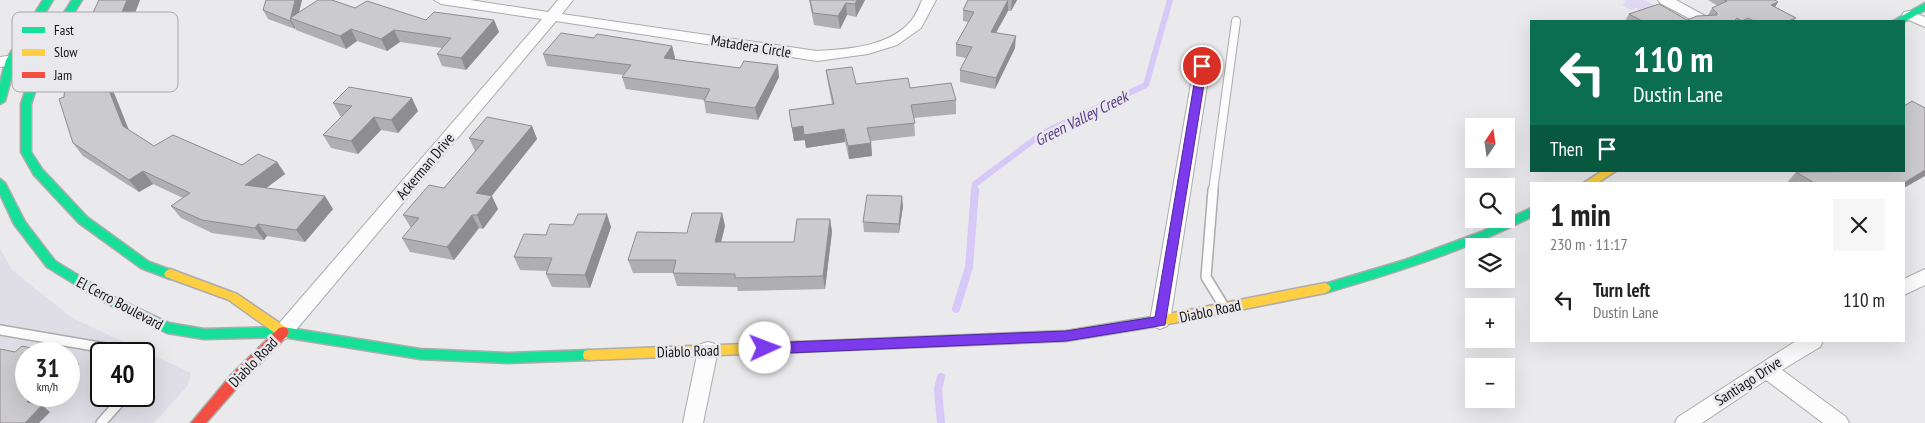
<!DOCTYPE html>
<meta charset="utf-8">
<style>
:root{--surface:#fff;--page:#f6f6f6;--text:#222;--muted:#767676}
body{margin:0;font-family:"PT Sans Narrow",sans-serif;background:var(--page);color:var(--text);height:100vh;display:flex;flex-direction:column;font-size:19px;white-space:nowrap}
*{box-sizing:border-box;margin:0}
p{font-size:16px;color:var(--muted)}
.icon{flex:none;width:28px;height:28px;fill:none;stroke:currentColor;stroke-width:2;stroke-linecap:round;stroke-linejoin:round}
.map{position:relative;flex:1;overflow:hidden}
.side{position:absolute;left:1530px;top:182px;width:375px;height:160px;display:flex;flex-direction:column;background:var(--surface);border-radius:0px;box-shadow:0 5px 20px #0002}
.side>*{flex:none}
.top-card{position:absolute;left:1530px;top:20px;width:375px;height:152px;border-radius:0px;box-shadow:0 5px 20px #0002;background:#0b6e4f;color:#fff;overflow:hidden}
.needle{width:32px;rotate:13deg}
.controls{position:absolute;left:1465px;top:118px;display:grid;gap:10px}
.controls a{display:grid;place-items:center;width:50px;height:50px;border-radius:0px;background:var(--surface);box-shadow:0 5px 20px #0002;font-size:25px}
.speed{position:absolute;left:15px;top:342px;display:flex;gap:10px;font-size:25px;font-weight:700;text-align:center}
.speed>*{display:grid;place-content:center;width:65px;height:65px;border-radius:50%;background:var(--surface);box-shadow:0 5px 20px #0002;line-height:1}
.speed small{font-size:12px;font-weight:400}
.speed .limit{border:2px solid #111;border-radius:8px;background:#fff;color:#111}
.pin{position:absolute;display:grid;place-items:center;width:42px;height:42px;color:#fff;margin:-21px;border:2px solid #fff;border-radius:50%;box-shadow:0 1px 5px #0007}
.me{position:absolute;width:55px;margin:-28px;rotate:88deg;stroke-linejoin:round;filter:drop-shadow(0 0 4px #0008)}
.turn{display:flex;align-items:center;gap:18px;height:105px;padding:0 20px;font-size:22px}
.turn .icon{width:65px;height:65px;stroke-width:2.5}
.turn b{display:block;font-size:35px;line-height:42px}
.then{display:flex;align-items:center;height:48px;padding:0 20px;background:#0003;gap:10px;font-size:19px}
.round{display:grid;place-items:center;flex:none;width:52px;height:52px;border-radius:0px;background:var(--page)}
.summary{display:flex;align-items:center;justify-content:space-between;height:85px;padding:0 20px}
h1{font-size:30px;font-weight:700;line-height:38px}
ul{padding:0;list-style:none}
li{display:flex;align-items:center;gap:15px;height:65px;padding:0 20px}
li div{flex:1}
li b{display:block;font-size:19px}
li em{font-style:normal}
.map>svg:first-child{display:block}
</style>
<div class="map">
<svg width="1925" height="423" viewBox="0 0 1925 423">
<rect width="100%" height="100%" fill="#eae9ec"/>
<path fill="#dfdde6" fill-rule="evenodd" d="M0,249L12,270L72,318L191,373L188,385L154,423H0ZM26,354H69V396H26ZM101,354H144V396H101Z"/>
<path fill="#dfd8f2" d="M1624,0H1645L1654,5L1655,11L1647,14L1636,8L1631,10L1622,5L1626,2Z"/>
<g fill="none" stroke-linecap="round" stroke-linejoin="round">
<path stroke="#d6c9f8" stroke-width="6" d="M974,191L975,184L1043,133L1146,85L1170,0"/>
<path stroke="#d6c9f8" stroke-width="8" d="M956,309L969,267L975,190
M941,377L938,389L941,423"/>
<g stroke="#acabad" stroke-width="10">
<path id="lane-far1" d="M1213,191L1236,21"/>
</g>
<g stroke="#acabad" stroke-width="12">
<path id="lane" d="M1213,190L1206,277L1225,308
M0,330L123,351L125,354
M144,373V375
M101,423L125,396"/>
</g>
<g stroke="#acabad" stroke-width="2">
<path id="street" d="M434,0H470L548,12L558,0H573L562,14L817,51C848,49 889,47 911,21C916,15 919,7 922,0H936L921,28L897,45L868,54L817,61L556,21L290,337L283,340L276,337L273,332L276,327L542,19L441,4Z
M1658,0H1676L1709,18L1711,21H1694L1660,3Z
M1909,11L1925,17V27L1904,18L1902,15L1904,12Z
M42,51L47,53L49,56L47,59L0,67V57Z
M1202,61L1207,63L1210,66L1170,321L1167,326L1160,329L1153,326L1150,321L1194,66L1197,63Z
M1925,269V285L1904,295V279Z
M1796,341H1823L1820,347L1782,370L1846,417L1849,423H1823L1766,380L1702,423H1675L1678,417Z
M708,342L715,344L718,350L703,423H683L698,350L701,344Z"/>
</g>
<g stroke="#acabad" stroke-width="3">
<path id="fast" d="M43,0H53L16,60L5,101L0,104V83L6,60Z
M72,0H82L47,56L31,104V152L42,169L87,217L149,262L174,271L176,274L174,277L170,279L141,268L79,223L34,175L21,152V104L37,56Z
M1925,3V10L1904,22L1893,21Z
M0,179L5,183L25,222L55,261L112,296L169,323L204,329L283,327L420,349L507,353L589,350L594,351L595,355L594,359L589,360L507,363L420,359L283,337L204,339L167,333L104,302L47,267L14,224L0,194Z
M1531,208V217C1464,251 1397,272 1325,293L1321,291L1319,288L1321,285L1405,260L1481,232Z
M1158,316L1162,318L1164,321L1162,324L1158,326L1066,341L797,352L793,351L791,347L793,343L797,342L1066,331Z"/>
</g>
<g stroke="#acabad" stroke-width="3">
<path id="slow" d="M1602,171H1616L1596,184H1582Z
M170,269L237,294L287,328L289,332L287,336L283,337L279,336L229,300L166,277L164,274L166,271Z
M1325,283L1329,285L1331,288L1329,291L1325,293L1158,326L1154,324L1152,321L1154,318L1158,316Z
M797,342L801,343L803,347L801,351L797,352L589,360L584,359L583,355L584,351L589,350Z"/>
</g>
<g stroke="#acabad" stroke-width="3">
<path id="jam" d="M283,327L287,328L289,332L287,336L242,382L206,423H191L232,374L279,328Z"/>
</g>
<use href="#lane-far1" stroke="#fcfcfc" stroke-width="8"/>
<use href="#lane" stroke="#fcfcfc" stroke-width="9"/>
<use href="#street" fill="#fcfcfc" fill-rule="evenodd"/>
<use href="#fast" fill="#16e098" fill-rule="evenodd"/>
<use href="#slow" fill="#ffcf43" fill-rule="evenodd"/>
<use href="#jam" fill="#f24e42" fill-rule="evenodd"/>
</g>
<path fill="#afaeb0" d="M99,0H140L126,36L131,43V77L110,83L129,130L154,146L242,165L277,162L285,174L266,188L333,209L305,242L267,236L264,240L212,233L181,218L171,206L183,198L153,184L139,192L83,156L73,143L64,97L79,42Z
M266,0H302L299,12L355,8L426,20H494L499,32L466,70L442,66L437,54L442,48L400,42L387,51L357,41L346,49L296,30L295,27V29L268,19L263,10Z
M809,0H865L856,17L847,15L840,29L814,25Z
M968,0H1017L1011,11H1008L996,33L1015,48L995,89L960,82V70L966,58L956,56V44L968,22L963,21V10Z
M1708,0H1775V7L1796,18L1793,21H1625L1629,14L1687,20L1708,15L1712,8L1718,6Z
M672,46L675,58L674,59L779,77L758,120L706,113L704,100L626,89L622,77L624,75L547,66L543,54Z
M826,70L856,84L910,88L956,100V114L914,118L915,136L871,141L872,156L849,159L845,142L806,148L805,140L794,141L789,110L832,104L828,84Z
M333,103L418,111L398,133L381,130L358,154L331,148L323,135L342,116H340Z
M532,126L537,139L491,196L498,209L483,229L479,228L454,260L410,252L402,238L411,228L403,215L444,188L475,151L469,138Z
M1796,172L1904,184H1786Z
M903,206L899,233L864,232L863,222Z
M722,213L725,226L721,242H794L830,219L832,232L825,289L738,291L737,287L677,286L673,273H633L628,260L687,233Z
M611,227L590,288L552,287L546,274L547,271L520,270L514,257L546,235Z"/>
<path fill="#8e8d90" d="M127,0H140L126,36L131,43V77L110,83L132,138L123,126L101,70L113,34Z
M295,0H302L297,20L290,18Z
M857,0H865L856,17L855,4Z
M1008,0V11L990,43L991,32Z
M1012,0H1017L1011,11Z
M1778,2L1774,9L1771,5Z
M846,3L847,15L840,29L838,16Z
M290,19L295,27V29L290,21Z
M494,20L499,32L466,70L461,58Z
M351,29L357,41L346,49L340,36Z
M394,30L400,42L387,51L381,39Z
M1016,36L1015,48L995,89L996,78Z
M672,46L675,58L667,70L664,58Z
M778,65L779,77L758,120L755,108Z
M412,98L418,111L398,133L391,120Z
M374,117L381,130L358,154L351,141Z
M532,126L537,139L483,207L476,193Z
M803,126L805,140L794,141L792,128Z
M844,129L845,142L806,148L804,135Z
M871,143L872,156L849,159L848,146Z
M277,162L285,174L253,198L245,185Z
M1925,170V176L1904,188V184H1902Z
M143,171L153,184L139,192L129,180Z
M325,196L333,209L305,242L296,230Z
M492,196L498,209L483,229L477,215Z
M902,196L903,206L899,233V224Z
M722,213L725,226L718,255L715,242Z
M607,214L611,227L590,288L585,275Z
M472,215L479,228L454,260L447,247Z
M830,219L832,232L825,289L823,276Z
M258,224L267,236L264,240L255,228Z
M72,357L79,364L69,374V360Z
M32,396H47L34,409L27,402Z
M42,405L50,412L39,423H25Z"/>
<path fill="#cbcacd" stroke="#8e8d90" d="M99,0H127L113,34L122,31L123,65L101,70L123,126L154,146L173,135L242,165L258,154L277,162L245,185L325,196L296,230L258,224L255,228L202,220L171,206L190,193L143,171L129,180L73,143L59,99L64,97L68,45L79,42Z
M266,0H295L290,21L263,10Z
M318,0H332L355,8L367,1L426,20L434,12L494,20L461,58L437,54L451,38L394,30L381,39L351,29L340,36L290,18Z
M810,0H857L855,4L846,3L838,16L813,13Z
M968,0H1008L991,32L1016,36L996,78L960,70L972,47L956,44L974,12L963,10Z
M1724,0H1775L1778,2L1771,5L1796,18L1788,21H1754L1748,18L1742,21L1737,18L1734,21H1642L1629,14L1659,4L1687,20L1697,16L1717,15V13L1712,8L1727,1Z
M561,33L594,38L597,34L672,46L664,58L740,68L744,61L778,65L755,108L704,101L710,89L622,77L631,65L543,54Z
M852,67L856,84L908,78L910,88L951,83L956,100L911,105L915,123L867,128L871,143L848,146L844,129L804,135L803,126L792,128L789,110L834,104L826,70Z
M349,87L412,98L391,120L374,117L351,141L323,135L352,106L333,103Z
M1912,101L1925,108V170L1902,184H1816L1796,172L1904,171V106Z
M487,117L532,126L476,193L492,196L477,215H472L447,247L402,238L419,218L403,215L429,185L444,188L484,141L469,138Z
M867,195L902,196L899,224L863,222Z
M692,213H722L715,242H794L797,219H830L823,276L735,278V274L673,273L676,260H628L637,232L687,233Z
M578,214H607L585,275L546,274L552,258L514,257L524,234L546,235L550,224L573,225Z
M22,346L57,354H26V396H32L27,402L42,405L25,423H0V349L15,352Z"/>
<path fill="#7c3aed" stroke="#51269a" d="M1202,63L1207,66L1165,325L1066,341L765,354L761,352L759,348L761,345L765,343L1066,331L1155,317L1197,66Z"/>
<g text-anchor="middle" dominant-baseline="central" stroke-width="5" stroke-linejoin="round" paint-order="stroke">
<g font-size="15" fill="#151516" stroke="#e9e8ed">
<text transform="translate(751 46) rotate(9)">Matadera Circle</text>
<text transform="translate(425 166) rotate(-50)">Ackerman Drive</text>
<text transform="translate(120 303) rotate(28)">El Cerro Boulevard</text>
<text transform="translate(1210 311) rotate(-12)">Diablo Road</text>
<text transform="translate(688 351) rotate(-2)">Diablo Road</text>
<text transform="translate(253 362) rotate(-46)">Diablo Road</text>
<text transform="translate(1748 381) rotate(-33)">Santiago Drive</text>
</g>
<g font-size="16" font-style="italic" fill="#573c89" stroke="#e9e8ed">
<text transform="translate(1081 118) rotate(-27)">Green Valley Creek</text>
</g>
</g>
<rect x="12" y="12" width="166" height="80" rx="8" fill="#e9e8ed" stroke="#a9a9ac" stroke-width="1"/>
<rect x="22" y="27" width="23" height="6" fill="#16e098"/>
<rect x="22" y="49" width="23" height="7" fill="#ffcf43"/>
<rect x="22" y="72" width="23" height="6" fill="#f24e42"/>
<g font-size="14" fill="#151516">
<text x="54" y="35">Fast</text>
<text x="54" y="57">Slow</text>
<text x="54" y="80">Jam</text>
</g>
</svg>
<div class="controls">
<a><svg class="needle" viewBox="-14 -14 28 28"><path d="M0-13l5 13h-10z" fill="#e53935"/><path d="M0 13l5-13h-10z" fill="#767676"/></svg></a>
<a><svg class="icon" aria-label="search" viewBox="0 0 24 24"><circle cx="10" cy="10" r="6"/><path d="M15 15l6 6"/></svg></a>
<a><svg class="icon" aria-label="layers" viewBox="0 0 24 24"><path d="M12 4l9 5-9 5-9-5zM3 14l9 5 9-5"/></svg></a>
<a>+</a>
<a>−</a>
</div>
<div class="speed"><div>31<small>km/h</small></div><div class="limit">40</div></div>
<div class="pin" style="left:1202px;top:66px;background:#d93025"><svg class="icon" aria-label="arrive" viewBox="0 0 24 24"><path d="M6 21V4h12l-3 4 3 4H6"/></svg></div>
<svg class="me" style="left:765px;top:348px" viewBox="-20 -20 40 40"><circle r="19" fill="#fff"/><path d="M0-13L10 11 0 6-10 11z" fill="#7c3aed"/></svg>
<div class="top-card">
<div class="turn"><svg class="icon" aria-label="left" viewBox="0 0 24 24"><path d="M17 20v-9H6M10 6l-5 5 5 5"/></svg><div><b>110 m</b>Dustin Lane</div></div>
<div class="then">Then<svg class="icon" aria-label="arrive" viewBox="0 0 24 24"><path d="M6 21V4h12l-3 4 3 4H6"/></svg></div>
</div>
<section class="side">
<div class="summary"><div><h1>1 min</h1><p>230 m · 11:17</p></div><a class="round"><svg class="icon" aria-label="close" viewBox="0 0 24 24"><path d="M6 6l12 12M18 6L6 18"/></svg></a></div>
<ul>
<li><svg class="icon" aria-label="left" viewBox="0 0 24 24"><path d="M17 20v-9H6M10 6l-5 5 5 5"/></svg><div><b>Turn left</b><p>Dustin Lane</p></div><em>110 m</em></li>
</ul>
</section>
</div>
